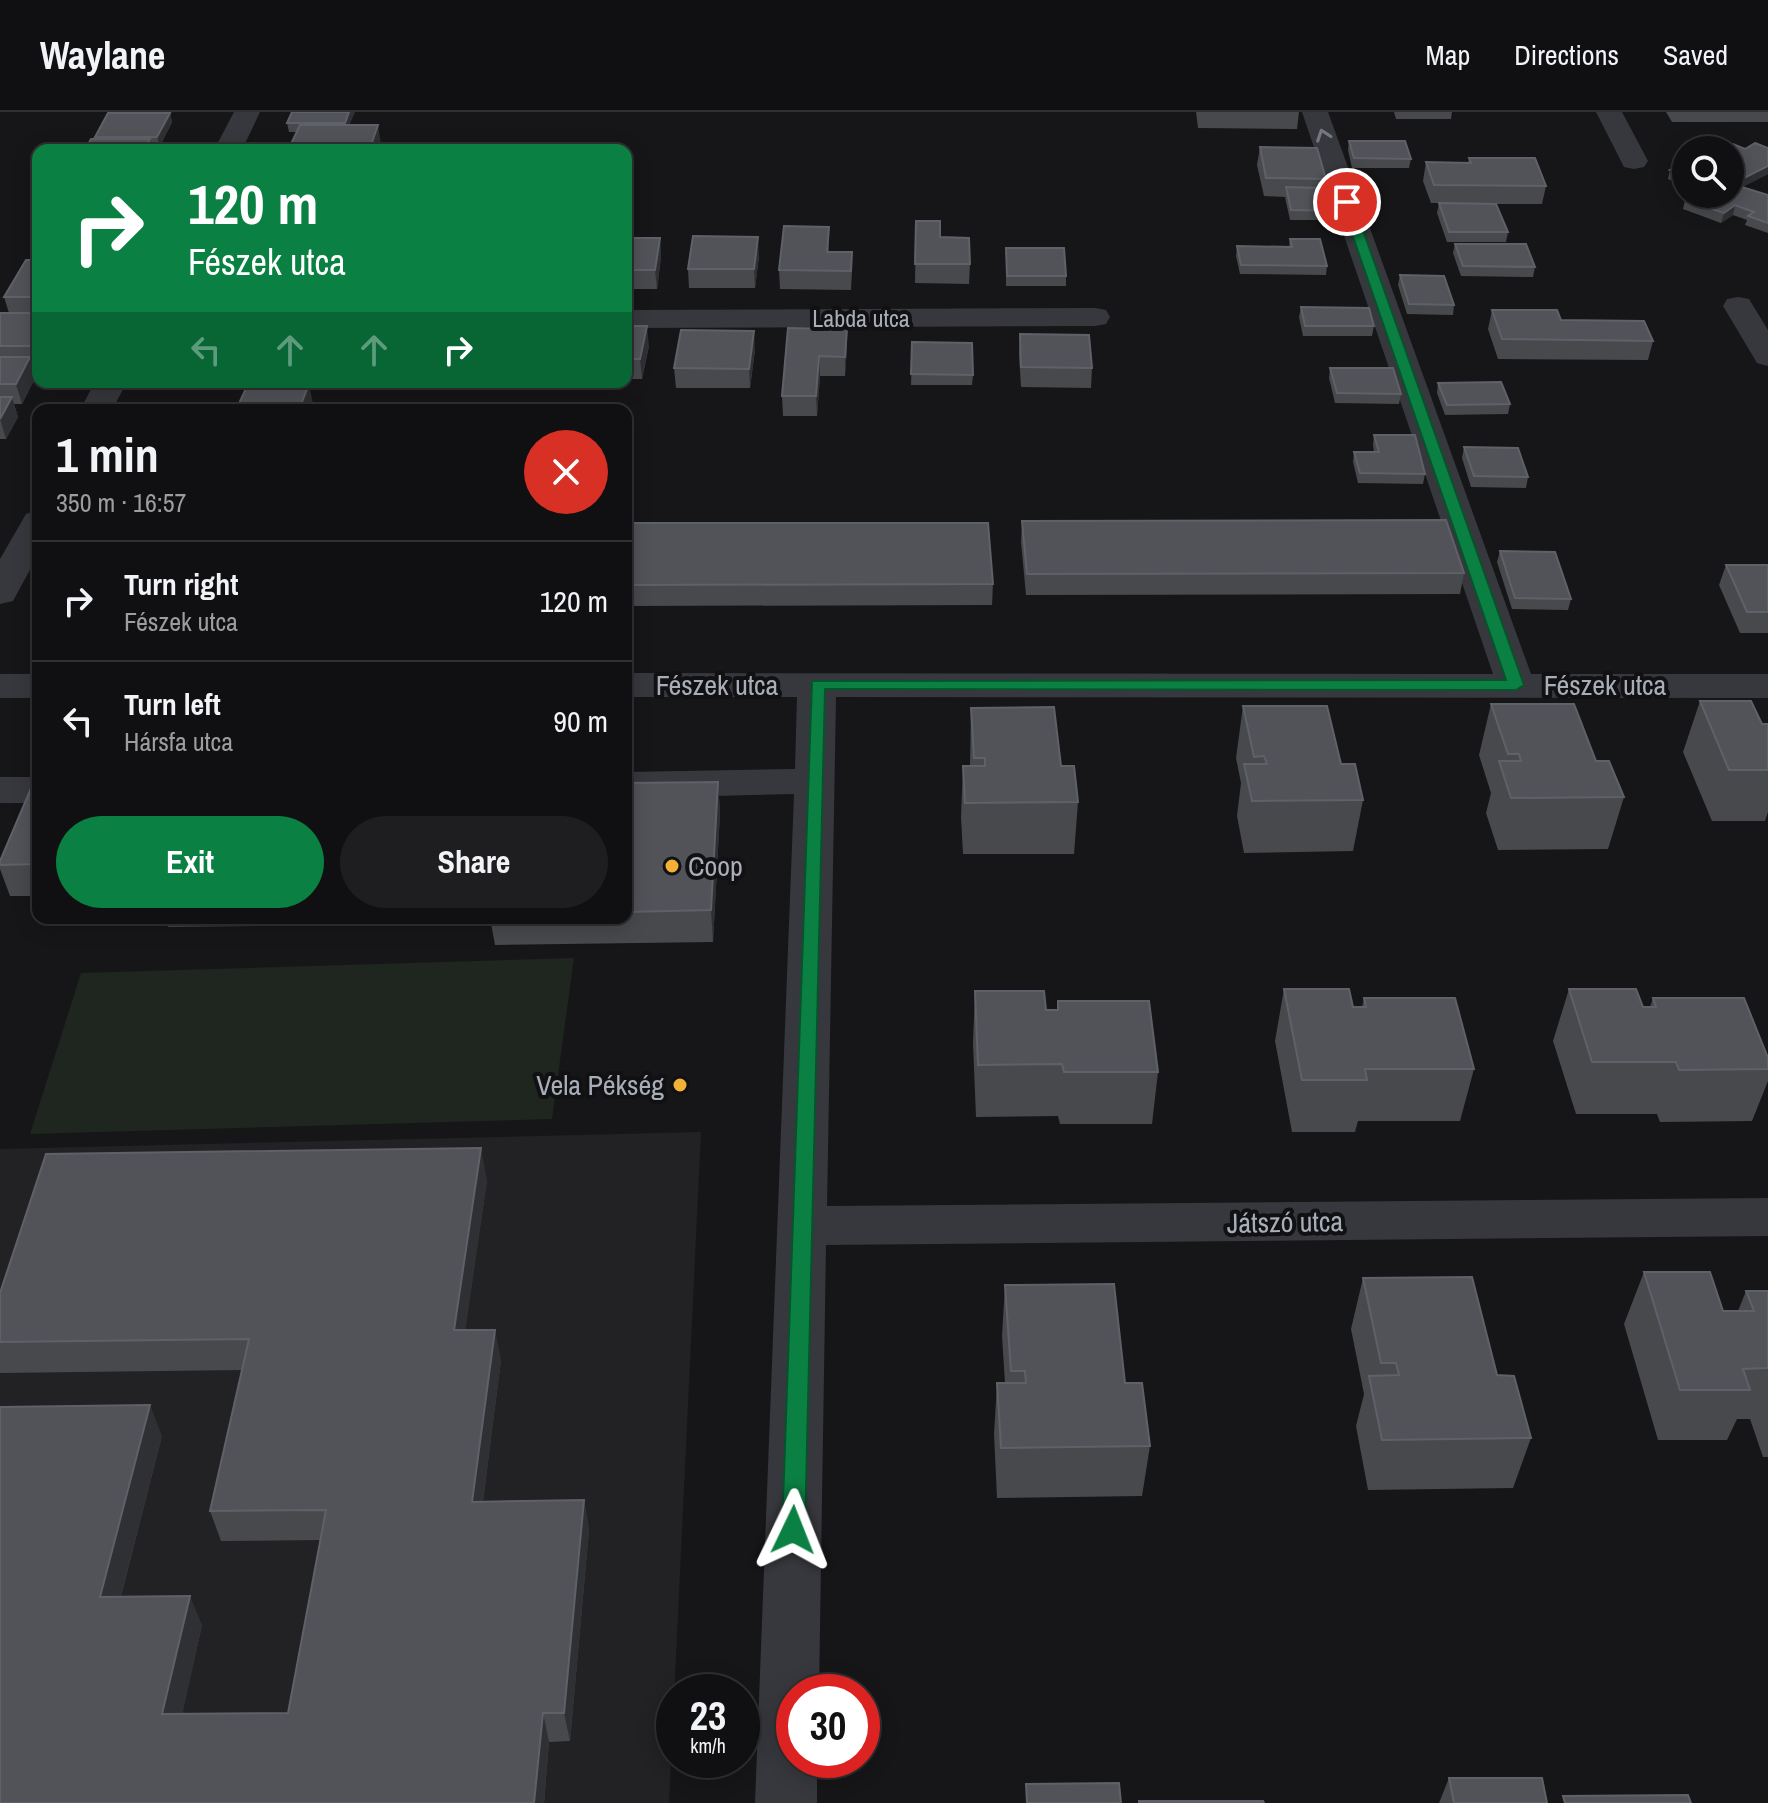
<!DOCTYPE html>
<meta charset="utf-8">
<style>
:root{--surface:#101012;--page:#1e1e20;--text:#f1f3f6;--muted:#9c9d9f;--line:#303032;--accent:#0b8043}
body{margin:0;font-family:"Archivo Narrow",sans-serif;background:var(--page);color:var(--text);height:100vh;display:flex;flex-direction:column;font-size:30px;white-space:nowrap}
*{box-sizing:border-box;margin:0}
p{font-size:26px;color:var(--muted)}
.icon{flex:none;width:44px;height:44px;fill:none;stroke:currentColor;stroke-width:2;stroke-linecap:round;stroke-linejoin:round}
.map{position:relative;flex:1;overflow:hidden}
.panel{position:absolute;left:32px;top:292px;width:600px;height:520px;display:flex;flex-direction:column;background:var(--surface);border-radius:16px;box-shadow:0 4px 20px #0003,0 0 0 2px var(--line)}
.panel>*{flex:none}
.hud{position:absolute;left:32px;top:32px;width:600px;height:244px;border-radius:16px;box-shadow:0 4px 20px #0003,0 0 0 2px var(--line);background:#0b8043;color:#fff;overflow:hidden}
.fabs{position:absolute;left:1672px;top:24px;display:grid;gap:16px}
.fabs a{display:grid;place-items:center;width:72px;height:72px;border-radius:50%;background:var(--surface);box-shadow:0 4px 20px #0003,0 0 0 2px var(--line);font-size:40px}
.speed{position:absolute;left:656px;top:1562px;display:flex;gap:16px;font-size:40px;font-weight:700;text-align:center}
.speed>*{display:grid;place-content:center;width:104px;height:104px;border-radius:50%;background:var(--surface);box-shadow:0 4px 20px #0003,0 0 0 2px var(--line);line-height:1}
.speed small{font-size:20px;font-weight:400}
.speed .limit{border:12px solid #d22;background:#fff;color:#111}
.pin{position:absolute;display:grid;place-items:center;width:68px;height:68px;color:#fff;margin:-34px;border:4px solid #fff;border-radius:50%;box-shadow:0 2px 8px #0007}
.me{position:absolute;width:88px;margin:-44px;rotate:2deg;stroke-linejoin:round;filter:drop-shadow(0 0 6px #0008)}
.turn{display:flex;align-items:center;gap:28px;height:168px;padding:0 24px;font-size:36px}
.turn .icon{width:104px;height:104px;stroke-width:2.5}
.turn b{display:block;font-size:56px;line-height:68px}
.lanes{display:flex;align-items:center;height:76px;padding:0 24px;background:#0003;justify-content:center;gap:40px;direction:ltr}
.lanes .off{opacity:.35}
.round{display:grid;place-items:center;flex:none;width:84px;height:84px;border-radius:42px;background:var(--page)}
.headline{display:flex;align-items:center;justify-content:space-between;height:136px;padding:0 24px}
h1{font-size:48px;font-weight:700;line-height:60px}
.action{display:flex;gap:16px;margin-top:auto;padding:16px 24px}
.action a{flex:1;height:92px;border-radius:48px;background:var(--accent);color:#fff;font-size:32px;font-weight:700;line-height:92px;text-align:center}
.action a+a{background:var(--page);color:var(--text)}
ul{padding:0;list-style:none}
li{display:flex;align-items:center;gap:24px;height:120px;padding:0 24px;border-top:2px solid var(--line)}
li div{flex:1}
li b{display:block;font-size:30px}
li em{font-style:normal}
header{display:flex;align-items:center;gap:48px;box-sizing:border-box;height:112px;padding:0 40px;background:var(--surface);border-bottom:2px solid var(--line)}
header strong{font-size:38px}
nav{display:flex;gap:44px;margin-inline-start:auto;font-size:28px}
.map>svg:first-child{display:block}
</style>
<header>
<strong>Waylane</strong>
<nav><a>Map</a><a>Directions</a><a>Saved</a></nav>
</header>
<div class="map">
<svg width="1768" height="1691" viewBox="0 0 1768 1691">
<rect width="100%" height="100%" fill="#161618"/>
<path fill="#222225" d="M701,1020L669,1691H0V1037Z"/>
<path fill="#1e261f" d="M574,846L552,1007L30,1022L81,861Z"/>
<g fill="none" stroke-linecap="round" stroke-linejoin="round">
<path fill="#37383d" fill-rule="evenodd" d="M234,0H260L242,38H214Z
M1302,0H1328L1531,562H1768V586L836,585L827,1094L1768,1086V1124L826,1133L819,1580H794V1648H817V1691H755L794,682L626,686V660L795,657L797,585H626V561L1493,562Z
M1596,0H1622L1648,49L1644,55L1634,57L1624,55Z
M1738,185L1749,187L1768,218V254L1757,251L1723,194L1727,187Z
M1095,196L1106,198L1110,205L1106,212L1095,214L626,216V198Z
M95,270H127L112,298H80Z
M38,398V443L13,489L0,492V447L26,402Z
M0,562H38V586H0Z
M0,665H38V691H0Z"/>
</g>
<path fill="#47494d" d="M355,0L349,13L381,32L379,38H290L297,20H289L287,11Z
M1196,0H1299L1297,17L1198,16Z
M1394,0H1452L1451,7H1396Z
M1666,0H1768V10H1672Z
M170,1L172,10L160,34L95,27V25Z
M1349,29L1411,47L1409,56H1352L1348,38Z
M1260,35L1326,67L1325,76L1330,99L1329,108H1290L1285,85L1264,84L1257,53Z
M1730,38L1768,62L1742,75L1768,83V121L1745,113L1747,108L1733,103L1721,111L1683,97L1685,88L1693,82H1730Z
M1469,46L1546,74L1542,92H1496L1508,120L1506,130H1447L1437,101L1439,91H1431L1423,69L1426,50L1468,51Z
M1686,48V74L1668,67L1670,58Z
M916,109L940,125L970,152L969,172L915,171Z
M626,126H660L661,145L657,177H626Z
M1290,127L1327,154L1326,163L1240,162L1236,144L1237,134L1289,135Z
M1455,132L1535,155L1533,165L1461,164L1453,141Z
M829,134V140L852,159L851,178L780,177L779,158Z
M1006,136L1066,164V174H1006Z
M759,144L755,176H689L688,157Z
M33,146H38V254H33L36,264L22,292H14L18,305L6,327H0V201H9L4,185L33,148Z
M1400,163L1454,193L1453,203L1407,202L1398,173Z
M1301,195L1374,214L1372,224H1303L1299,205Z
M1492,198L1561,208L1653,229L1648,248L1498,247L1488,217Z
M626,214L649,234L642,267H626Z
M788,216L847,236L845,264H820L817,304H783L782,284Z
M1020,222L1092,256L1091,276L1021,275L1019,242Z
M912,230L973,263L972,273H911Z
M755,238L750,276H676L674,256Z
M1330,256L1401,282L1399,292L1335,291L1329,266Z
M1438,271L1510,292L1508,302L1445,303L1437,281Z
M313,292L311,298H236Z
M1374,323L1425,362L1423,372L1358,371L1353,350L1354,340H1374L1373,333Z
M1464,335L1528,365L1526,376L1471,375L1462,346Z
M1022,409L1464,461L1460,482L1026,483L1021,430Z
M626,411L993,472L992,493L626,494Z
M1500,439L1571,487L1568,498L1512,497L1497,450Z
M1726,453H1768V521H1740L1719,473Z
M1700,589L1762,612H1768V700L1765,709H1712L1683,640Z
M1491,592L1596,649L1624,685L1608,737L1498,738L1486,701L1491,681L1479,643Z
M1243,594L1341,652L1363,688L1353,739L1244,741L1237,704L1241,671L1236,646Z
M971,596L1061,654L1078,690L1074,742H963L961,705L963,654H970Z
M38,660V784H10L0,757V749Z
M718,670L720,701L713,830L495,833L490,806H626V671Z
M165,806H336L334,813L168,815Z
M1284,877L1353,895H1362L1364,886L1474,957L1460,1009H1358L1355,1020H1292L1275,929Z
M1569,877L1643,895H1650L1653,886L1768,946V969L1752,1009L1660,1010L1657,1002H1576L1553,929Z
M975,879L1046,898H1057L1058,889L1158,960L1152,1012H1060L1058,1004L976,1005L973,931Z
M487,1068L465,1218L501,1248L483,1389L584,1388L589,1418L570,1629L549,1630L544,1691H0L162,1324L121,1484L202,1513L182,1602L288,1601L320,1428L221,1429L210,1399L242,1258L0,1261V1181Z
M1644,1160L1723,1199H1738L1746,1179H1768V1345H1763L1750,1307H1737L1727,1328H1658L1624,1212Z
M1363,1166L1531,1326L1513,1376L1368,1378L1356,1314L1364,1282L1351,1217Z
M1005,1173L1125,1271L1150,1334L1142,1384L997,1386L994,1322L997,1271H1005L1002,1224Z
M1449,1666L1547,1691H1439Z"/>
<path fill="#2f3033" d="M349,0H355L346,20L345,11Z
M170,1L172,10L160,34L157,25Z
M378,13L381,32L379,38H370Z
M150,27L153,38H144Z
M1768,54V62L1730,81L1732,72Z
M1735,93L1733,103L1721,111L1724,101Z
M829,115V134L827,159V140Z
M758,125L759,144L755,176L754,157Z
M660,126L661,145L657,177L655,158Z
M647,214L649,234L642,267L640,247Z
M847,217V236L845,264V245Z
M754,219L755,238L750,276L749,257Z
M819,244L820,264L817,304L816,284Z
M30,245L36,264L22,292L16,272Z
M309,272L313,292L311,298H301L300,295Z
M12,285L18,305L6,327L0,307Z
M718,670L720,701L713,830L711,798Z
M481,1036L487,1068L461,1249L454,1218Z
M495,1218L501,1248L479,1420L472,1390Z
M150,1293L162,1324L113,1514L100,1485Z
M584,1388L589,1418L570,1629L564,1601Z
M190,1484L202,1513L176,1631L162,1602Z
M543,1601L549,1630L544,1691H534Z"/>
<path fill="#525359" stroke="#5f6168" stroke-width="2" d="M292,0H349L345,11H287Z
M108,1H170L157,25H95Z
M300,13H378L370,36H289Z
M91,27H150L144,38H85Z
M1349,29H1405L1411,47L1354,46Z
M1755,31L1768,36V54L1732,72L1768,83V111L1748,104L1754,100L1735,93L1724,101L1685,88L1694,82H1730V38H1723L1733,32L1745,37Z
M1260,35L1317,36L1326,67L1266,66Z
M1469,46H1535L1546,74L1434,73L1426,50L1471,51Z
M1686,48V63L1670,58Z
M1286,75L1325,76L1330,99L1291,98Z
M1439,91L1496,92L1508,120H1449Z
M916,109H940V125L969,126L970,152H915Z
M784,114L829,115L827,140H852L851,159L779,158Z
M693,124L758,125L754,157H688Z
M626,126H660L655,158H626Z
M1290,127H1320L1327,154L1241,153L1237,134L1292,135Z
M1455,132H1526L1535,155L1463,154Z
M1006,136H1064L1066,164H1007Z
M38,138V146H33Z
M26,148H38V185H4Z
M1400,163L1444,164L1454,193L1409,192Z
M1301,195L1369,196L1374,214H1305Z
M1492,198H1557L1561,208L1644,209L1653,229L1502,227Z
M0,201H38V231L36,234H0Z
M626,214H647L640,247H626Z
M788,216L847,217L845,245L819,244L816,284H782Z
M681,218L754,219L749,257L674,256Z
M1020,222L1089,223L1092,256L1021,255Z
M912,230L972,231L973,263L911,262Z
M0,245H30L16,272H0Z
M1330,256H1393L1401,282L1337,281Z
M1501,270L1510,292L1447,293L1438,271Z
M248,272H309L300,295H288L286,298H236Z
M0,285H12L0,307Z
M151,295L194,298H149Z
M1374,323H1415L1425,362L1360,361L1354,340H1379Z
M1464,335L1518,336L1528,365L1474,364Z
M1446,408L1464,461L1027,462L1022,409Z
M626,411H988L993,472L626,473Z
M1500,439L1555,440L1571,487L1515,486Z
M1726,453H1768V500H1747Z
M1700,589H1751L1762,612H1768V658H1729Z
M1491,592H1574L1596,649H1609L1624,685L1511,686L1499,649H1521L1519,642H1508Z
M1243,594H1327L1341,652H1355L1363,688L1252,689L1244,652H1267L1264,644L1254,645Z
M1054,595L1061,654H1074L1078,690L965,691L963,654H985V646H974L971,596Z
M38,660V752L0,753V749Z
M718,670L711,798L626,800V671Z
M1284,877H1349L1353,895H1366L1364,886H1455L1474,957H1365L1367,968H1302Z
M1569,877H1636L1643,895H1656L1653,886H1744L1768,946V957L1679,958L1676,950H1592Z
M975,879H1044L1046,898H1058V889H1149L1158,960H1064L1062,952L978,953Z
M481,1036L454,1218H495L472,1390L584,1388L564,1601H543L534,1691H0V1295L150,1293L100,1485L190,1484L162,1602L288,1601L326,1398L210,1399L249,1227L0,1230V1181L46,1042Z
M1644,1160H1710L1723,1199H1754L1746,1179H1768V1256L1743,1257L1750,1278H1680Z
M1472,1165L1497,1263L1514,1264L1531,1326L1382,1328L1369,1264L1399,1263L1396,1251H1381L1363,1166Z
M1114,1172L1125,1271H1142L1150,1334L1001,1336L997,1271H1026L1025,1259H1011L1005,1173Z
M1449,1666H1542L1547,1691H1454Z
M1119,1671L1121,1691H1027L1026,1672Z
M1688,1683L1691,1691H1565L1563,1684Z
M1139,1689H1263L1264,1691H1139Z"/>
<defs><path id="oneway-chevron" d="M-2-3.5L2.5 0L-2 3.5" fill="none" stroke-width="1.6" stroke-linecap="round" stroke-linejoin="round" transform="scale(2)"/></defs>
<use stroke="#757881" href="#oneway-chevron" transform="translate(1323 23) rotate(-109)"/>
<path fill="#0b8043" stroke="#07532c" stroke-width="2" d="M1347,87L1353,90L1524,573L1516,578L825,577L805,1418L802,1425L793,1428L785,1425L782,1418L812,569L1506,568L1341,90Z"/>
<g fill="#f2b134" stroke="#111113" stroke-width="3">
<circle cx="672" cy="754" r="8"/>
<circle cx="680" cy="973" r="8"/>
</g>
<g text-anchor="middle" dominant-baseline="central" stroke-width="8" stroke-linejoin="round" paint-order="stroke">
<g font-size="24" fill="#a8adb8" stroke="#111113">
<text x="861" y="206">Labda utca</text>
</g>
<g font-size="28" fill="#a8adb8" stroke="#111113">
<text x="717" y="573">Fészek utca</text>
<text x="1605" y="573">Fészek utca</text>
<text transform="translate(1285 1110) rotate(-1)">Játszó utca</text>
</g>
<g font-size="28" fill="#a8adb8" stroke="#111113" text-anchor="start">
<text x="688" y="754">Coop</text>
<text x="664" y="973" text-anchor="end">Vela Pékség</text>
</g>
</g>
</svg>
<div class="fabs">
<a><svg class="icon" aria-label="search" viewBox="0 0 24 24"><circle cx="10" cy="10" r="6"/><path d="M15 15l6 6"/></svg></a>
</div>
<div class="speed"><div>23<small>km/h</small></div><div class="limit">30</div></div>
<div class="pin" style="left:1347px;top:90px;background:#d93025"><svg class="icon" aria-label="arrive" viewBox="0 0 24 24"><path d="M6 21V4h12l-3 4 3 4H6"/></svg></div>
<svg class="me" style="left:793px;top:1418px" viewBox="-20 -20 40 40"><path d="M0-17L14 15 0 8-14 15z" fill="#0b8043" stroke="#fff" stroke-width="4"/></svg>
<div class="hud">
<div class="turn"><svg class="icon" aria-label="right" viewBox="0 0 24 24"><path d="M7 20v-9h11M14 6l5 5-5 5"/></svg><div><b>120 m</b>Fészek utca</div></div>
<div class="lanes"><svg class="icon off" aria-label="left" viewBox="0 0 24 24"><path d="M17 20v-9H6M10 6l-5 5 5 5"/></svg><svg class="icon off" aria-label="ahead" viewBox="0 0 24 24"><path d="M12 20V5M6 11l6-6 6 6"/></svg><svg class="icon off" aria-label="ahead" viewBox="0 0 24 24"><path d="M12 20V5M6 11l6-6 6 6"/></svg><svg class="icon" aria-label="right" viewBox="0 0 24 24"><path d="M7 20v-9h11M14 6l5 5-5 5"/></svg></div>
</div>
<section class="panel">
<div class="headline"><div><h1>1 min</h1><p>350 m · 16:57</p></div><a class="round" style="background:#d93025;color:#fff"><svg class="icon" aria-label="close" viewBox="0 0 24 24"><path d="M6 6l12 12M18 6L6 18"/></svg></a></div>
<ul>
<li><svg class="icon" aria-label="right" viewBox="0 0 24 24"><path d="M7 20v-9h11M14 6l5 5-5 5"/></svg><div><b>Turn right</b><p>Fészek utca</p></div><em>120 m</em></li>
<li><svg class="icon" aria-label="left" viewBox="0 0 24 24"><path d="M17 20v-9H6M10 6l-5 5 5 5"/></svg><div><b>Turn left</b><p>Hársfa utca</p></div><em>90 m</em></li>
</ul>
<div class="action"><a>Exit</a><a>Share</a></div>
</section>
</div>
